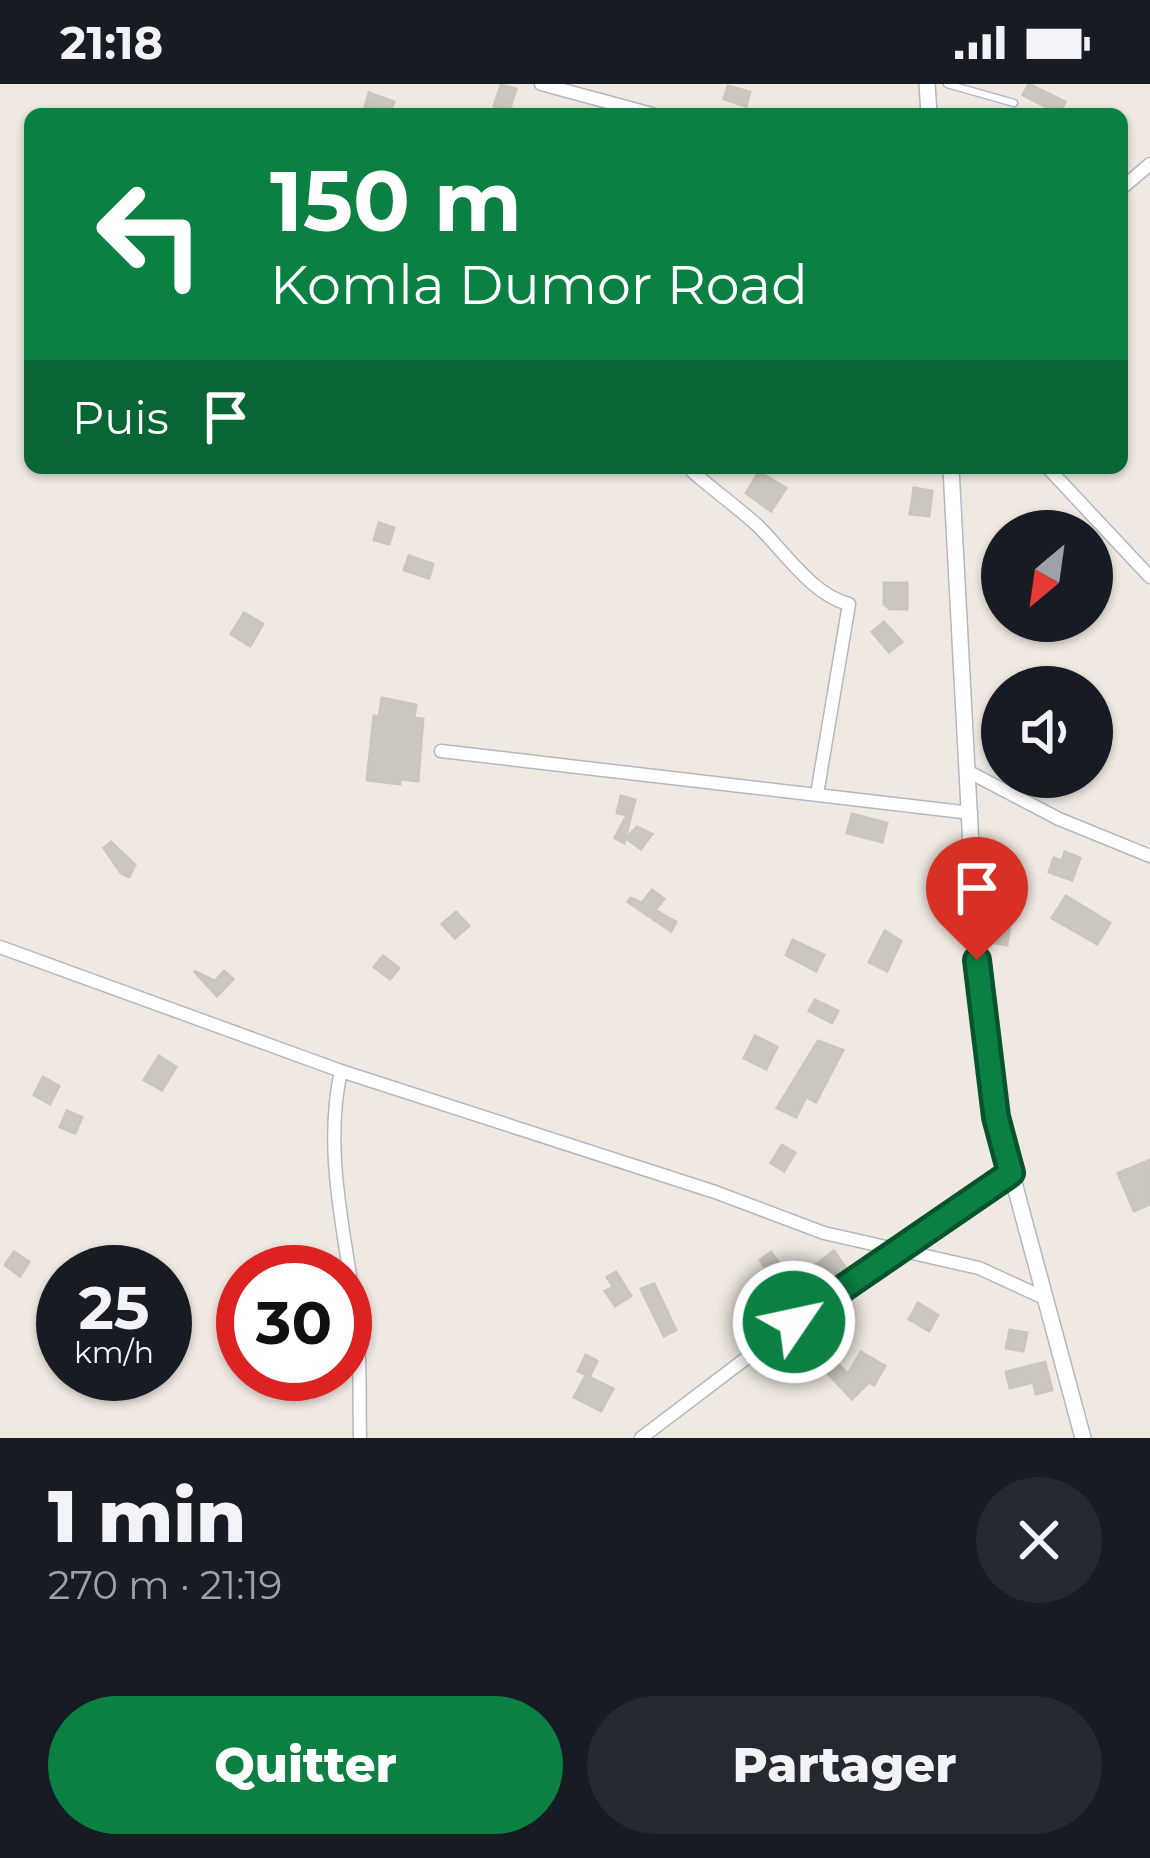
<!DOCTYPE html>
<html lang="fr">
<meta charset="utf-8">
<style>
:root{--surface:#171b24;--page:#242831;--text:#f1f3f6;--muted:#9ea1a6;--accent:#0b8043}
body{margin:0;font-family:Montserrat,sans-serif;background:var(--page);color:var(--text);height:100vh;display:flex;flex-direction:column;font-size:45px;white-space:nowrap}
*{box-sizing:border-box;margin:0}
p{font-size:39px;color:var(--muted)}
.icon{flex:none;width:66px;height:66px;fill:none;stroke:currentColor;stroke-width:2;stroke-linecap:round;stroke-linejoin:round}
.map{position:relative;height:1354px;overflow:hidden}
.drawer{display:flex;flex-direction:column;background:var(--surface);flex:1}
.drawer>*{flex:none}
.banner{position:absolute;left:24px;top:24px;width:1104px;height:366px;border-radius:18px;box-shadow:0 3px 9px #0004;background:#0b8043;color:#fff;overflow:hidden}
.needle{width:78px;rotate:209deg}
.tools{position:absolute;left:981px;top:426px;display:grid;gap:24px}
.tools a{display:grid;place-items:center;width:132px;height:132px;border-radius:50%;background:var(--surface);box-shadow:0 3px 9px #0004;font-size:60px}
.speed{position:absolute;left:36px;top:1161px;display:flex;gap:24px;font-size:60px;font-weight:700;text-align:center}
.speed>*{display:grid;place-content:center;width:156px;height:156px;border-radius:50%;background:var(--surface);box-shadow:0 3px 9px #0004;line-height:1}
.speed small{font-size:30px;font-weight:400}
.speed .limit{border:18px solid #d22;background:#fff;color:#111}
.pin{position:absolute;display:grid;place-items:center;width:102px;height:102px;color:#fff;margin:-123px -51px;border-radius:50% 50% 50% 0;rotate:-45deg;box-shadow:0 0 12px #0007}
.pin .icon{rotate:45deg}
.me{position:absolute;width:132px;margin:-66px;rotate:56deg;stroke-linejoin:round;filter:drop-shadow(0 0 9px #0008)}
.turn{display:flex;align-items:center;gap:42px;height:252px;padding:0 48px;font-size:54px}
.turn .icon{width:156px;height:156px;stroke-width:2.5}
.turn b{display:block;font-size:84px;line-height:102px}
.then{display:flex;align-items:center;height:114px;padding:0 48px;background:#0003;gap:24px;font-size:45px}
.round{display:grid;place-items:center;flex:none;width:126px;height:126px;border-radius:63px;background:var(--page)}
.overview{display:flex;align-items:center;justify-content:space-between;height:204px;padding:0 48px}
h1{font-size:72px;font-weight:800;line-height:90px}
.cta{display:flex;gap:24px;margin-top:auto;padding:24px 48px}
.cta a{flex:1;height:138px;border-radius:72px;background:var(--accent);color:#fff;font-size:48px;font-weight:800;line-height:138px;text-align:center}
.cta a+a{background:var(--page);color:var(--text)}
.status{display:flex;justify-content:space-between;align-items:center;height:84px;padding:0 60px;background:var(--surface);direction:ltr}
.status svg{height:33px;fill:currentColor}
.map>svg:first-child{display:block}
</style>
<div class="status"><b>21:18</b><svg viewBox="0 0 49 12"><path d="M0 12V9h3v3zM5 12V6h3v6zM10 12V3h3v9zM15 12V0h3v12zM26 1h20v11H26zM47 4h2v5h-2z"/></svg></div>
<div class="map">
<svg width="1150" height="1354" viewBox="0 0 1150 1354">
<rect width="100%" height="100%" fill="#efe9e1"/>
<path fill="#cbc7bf" stroke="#cbc5ba" stroke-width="3" d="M1029,0L1065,18L1059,30H1042L1046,23L1023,11Z
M501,1L516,5L509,27L494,22Z
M728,2L750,8L746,22L724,15Z
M369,9L394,18L389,30L365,23Z
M759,388L786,404L771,427L746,409Z
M914,404L932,407L929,432L910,430Z
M379,439L394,444L389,460L374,456Z
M409,472L433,480L429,494L404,486Z
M884,499H907V525H890L884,520Z
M244,529L263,540L250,562L231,550Z
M884,538L902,558L889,568L872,548Z
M382,614L416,621L414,634L423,635L418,697L400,695V700L367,696L374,632L379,633Z
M621,712L635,716L624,759L615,754L627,731L617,729Z
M852,730L887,739L882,758L847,749Z
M637,743L652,750L641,765L626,754Z
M111,758L135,781L129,793L121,789L104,764Z
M1065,768L1080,774L1072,796L1049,788L1054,774L1062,777Z
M652,806L664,815L655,826L676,838L671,847L628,818L631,814L642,819Z
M999,806L1015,808L1007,861L990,858Z
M1066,812L1110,839L1097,860L1052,834Z
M456,828L469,842L455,854L442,840Z
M885,847L901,857L887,887L869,878Z
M793,856L824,871L816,887L786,871Z
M383,872L399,884L390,895L374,883Z
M194,887L215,897L224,887L233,895L217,912Z
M815,916L838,927L832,939L809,927Z
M755,952L777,963L766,985L744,974Z
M818,957L843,966L816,1018L806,1013L796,1033L777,1024Z
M159,972L176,983L162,1006L144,996Z
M43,993L59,1002L50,1020L34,1011Z
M67,1027L82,1033L75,1049L60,1043Z
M782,1061L795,1069L784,1087L771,1079Z
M1150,1076V1120L1134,1127L1118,1089Z
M834,1167L847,1186L794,1225L760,1176L771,1168L793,1198Z
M14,1168L29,1178L20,1192L5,1181Z
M616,1188L631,1212L615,1222L605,1207L613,1203L607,1193Z
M654,1200L676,1246L664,1252L641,1205Z
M918,1219L938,1231L929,1247L909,1235Z
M1010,1246L1027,1249L1023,1267L1006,1264Z
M861,1268L885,1282L874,1301L869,1298L852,1315L823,1284L833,1275L848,1290Z
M586,1271L597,1277L589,1293L613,1305L601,1327L574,1313L586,1291L578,1287Z
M1045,1278L1052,1306L1036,1310L1033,1298L1010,1304L1006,1288Z"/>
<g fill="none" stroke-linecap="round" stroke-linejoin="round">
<g stroke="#b4b7c1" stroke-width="9">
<path id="service" d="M947,0L1014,19"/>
</g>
<g stroke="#b4b7c1" stroke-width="15">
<path id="minor" d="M541,0L652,30
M1122,104L1150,80
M1048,384L1150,493
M692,387C713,406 736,422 757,441C783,466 813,512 849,520L817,710
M441,667L971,729
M969,688L1059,735L1150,772
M0,863L341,987L715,1108L824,1149L979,1184L1042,1213
M341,987C322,1073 348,1158 357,1243C361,1280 359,1317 360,1354
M641,1354L794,1238L1011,1089"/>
</g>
<g stroke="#b4b7c1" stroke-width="18">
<path id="tertiary" d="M927,0L929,30
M951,384L977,876L996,1032L1083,1354"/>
</g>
<use href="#service" stroke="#fff" stroke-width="6"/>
<use href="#minor" stroke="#fff" stroke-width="12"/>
<use href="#tertiary" stroke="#fff" stroke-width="15"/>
</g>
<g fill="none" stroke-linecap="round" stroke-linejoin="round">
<g stroke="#07532c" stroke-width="30">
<path id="route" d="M794,1238L1011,1089L996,1033L977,876"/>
</g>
<use href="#route" stroke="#0b8043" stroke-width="21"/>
</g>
</svg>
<div class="tools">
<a><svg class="needle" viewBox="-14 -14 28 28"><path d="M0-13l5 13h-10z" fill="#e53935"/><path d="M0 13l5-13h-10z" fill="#9ea1a6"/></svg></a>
<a><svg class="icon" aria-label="sound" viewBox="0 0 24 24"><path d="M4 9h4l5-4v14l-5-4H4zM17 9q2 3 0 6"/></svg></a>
</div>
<div class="speed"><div>25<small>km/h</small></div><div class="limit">30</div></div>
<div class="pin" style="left:977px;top:876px;background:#d93025"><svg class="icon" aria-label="arrive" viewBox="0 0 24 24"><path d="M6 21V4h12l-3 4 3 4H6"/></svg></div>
<svg class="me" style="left:794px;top:1238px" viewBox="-20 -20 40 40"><circle r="17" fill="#0b8043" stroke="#fff" stroke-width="3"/><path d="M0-11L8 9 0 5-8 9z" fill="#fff"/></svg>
<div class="banner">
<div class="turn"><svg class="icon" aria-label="left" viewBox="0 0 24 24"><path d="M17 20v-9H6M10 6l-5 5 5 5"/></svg><div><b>150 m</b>Komla Dumor Road</div></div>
<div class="then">Puis<svg class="icon" aria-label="arrive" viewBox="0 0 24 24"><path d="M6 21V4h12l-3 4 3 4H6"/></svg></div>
</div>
</div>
<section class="drawer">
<div class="overview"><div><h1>1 min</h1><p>270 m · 21:19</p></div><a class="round"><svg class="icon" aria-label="close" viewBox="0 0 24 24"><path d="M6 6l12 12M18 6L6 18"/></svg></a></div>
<div class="cta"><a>Quitter</a><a>Partager</a></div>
</section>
